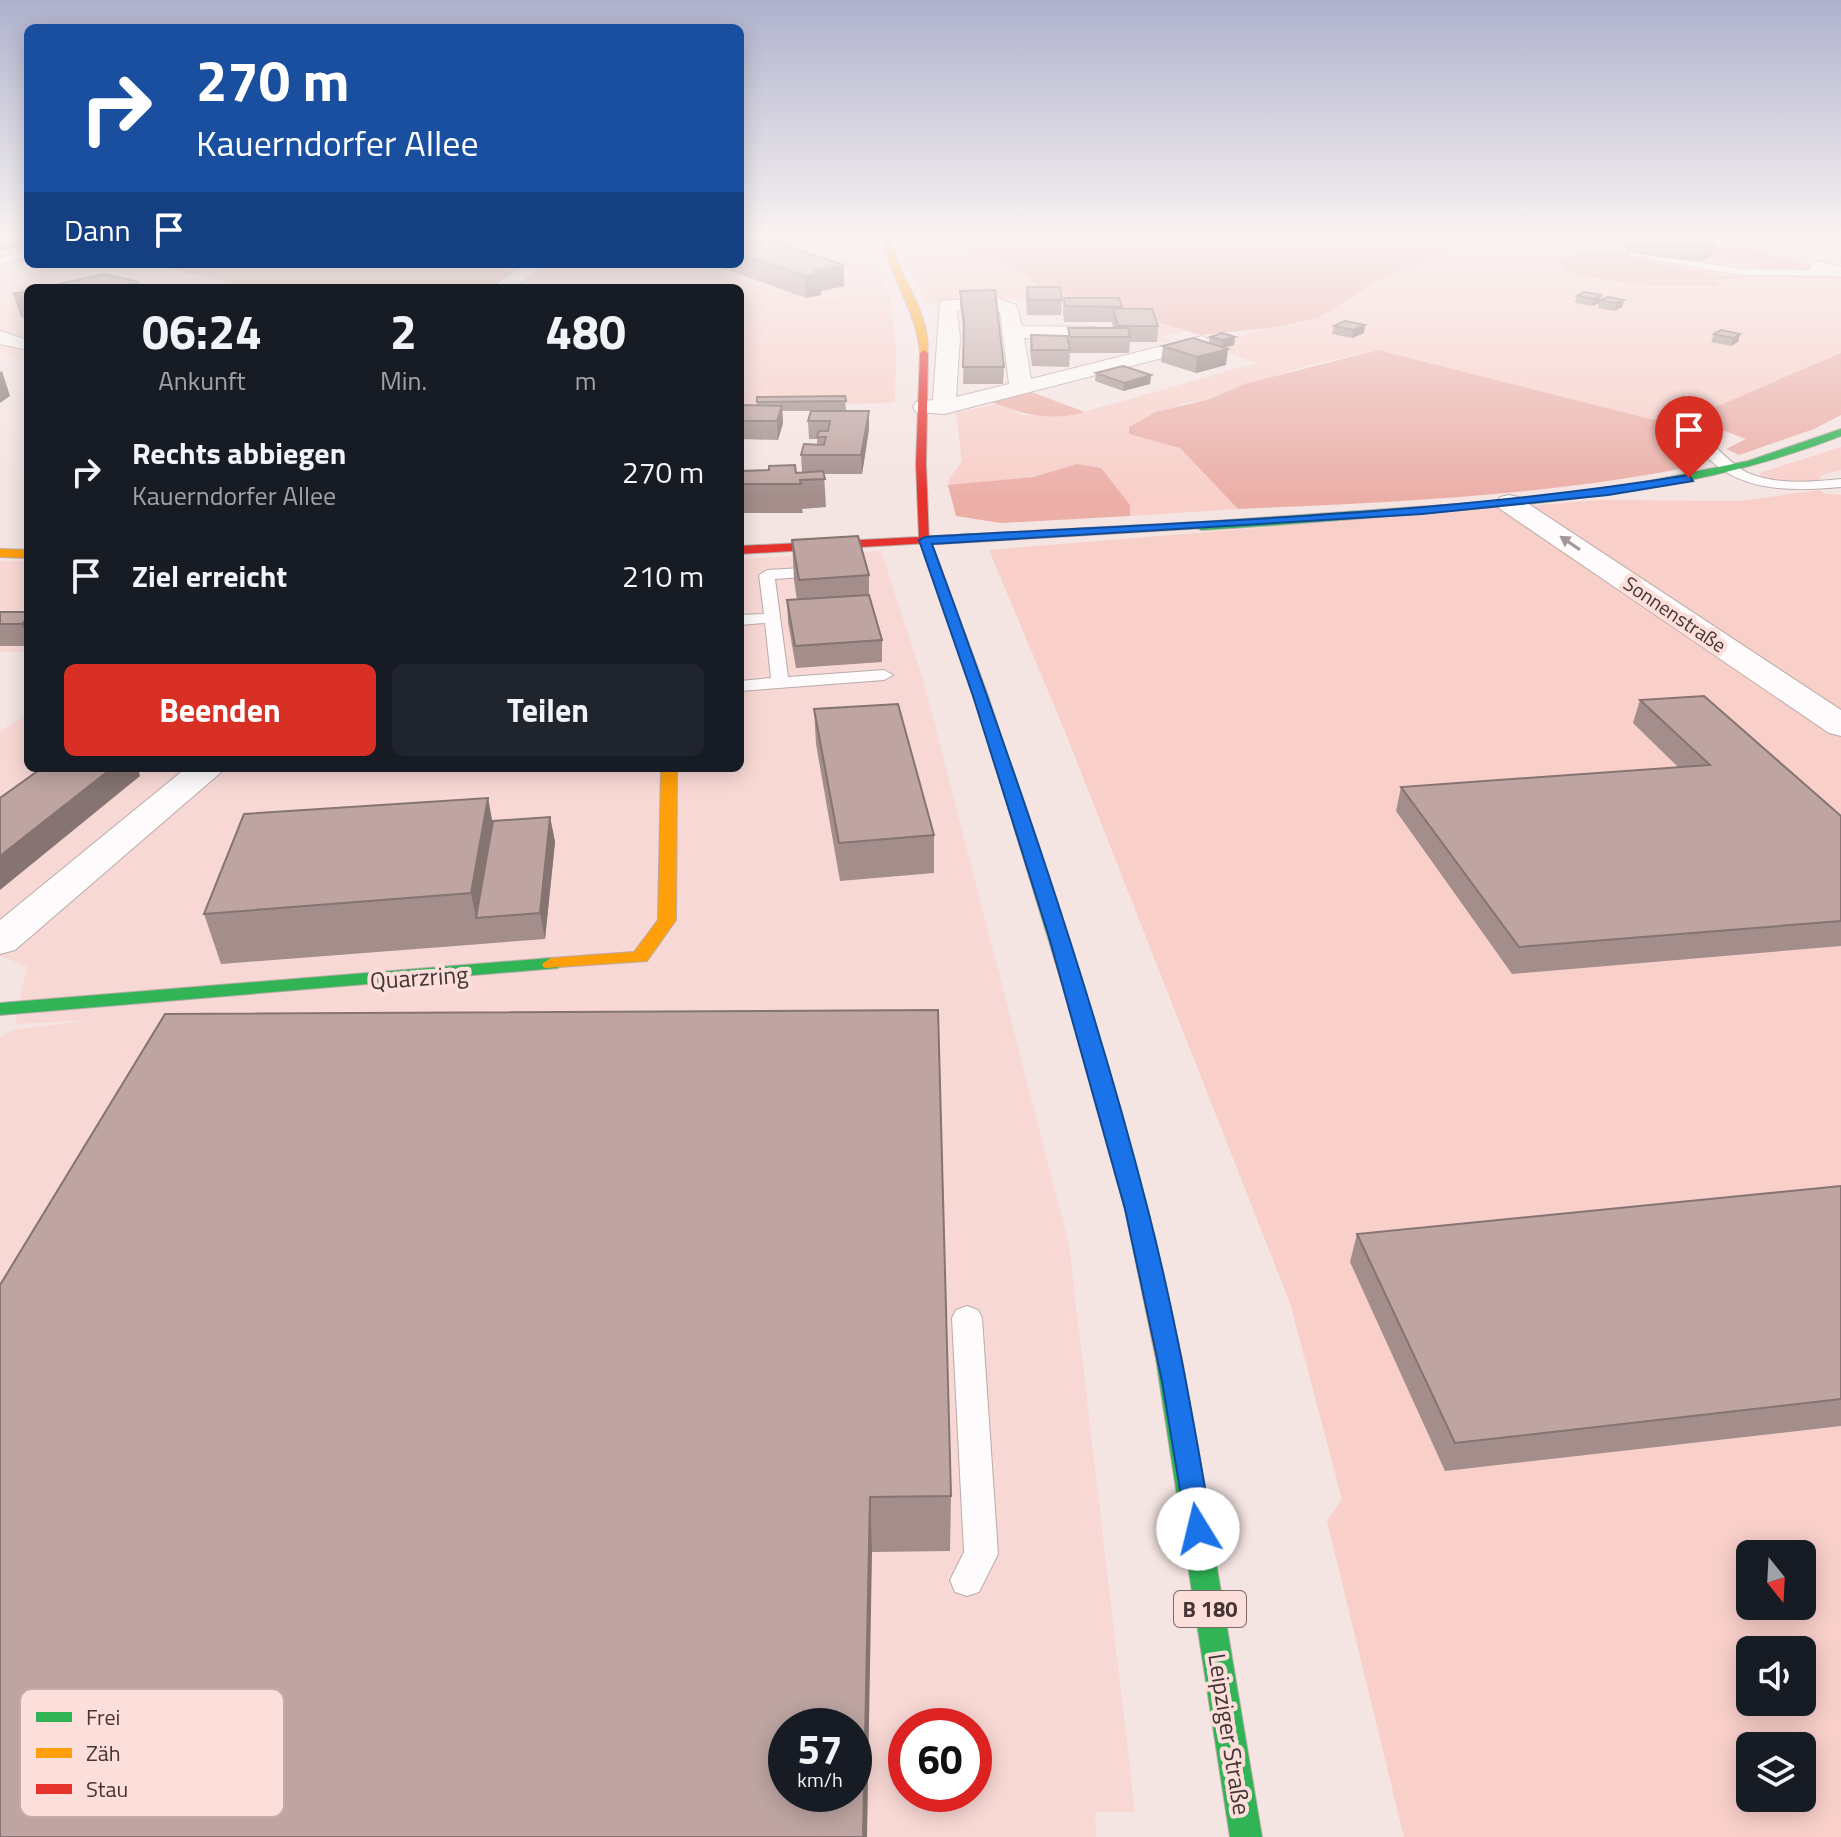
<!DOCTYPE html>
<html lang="de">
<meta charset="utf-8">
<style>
:root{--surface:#171b24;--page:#20242c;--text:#f1f3f6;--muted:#9ea1a6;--accent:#d93025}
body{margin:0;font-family:"Titillium Web",sans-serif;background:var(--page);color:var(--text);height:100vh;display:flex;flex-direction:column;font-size:30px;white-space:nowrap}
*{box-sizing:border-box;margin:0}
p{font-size:26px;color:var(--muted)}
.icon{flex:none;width:44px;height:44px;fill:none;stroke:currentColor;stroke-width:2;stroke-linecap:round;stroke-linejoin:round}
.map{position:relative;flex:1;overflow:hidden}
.drawer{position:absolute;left:24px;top:284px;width:720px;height:488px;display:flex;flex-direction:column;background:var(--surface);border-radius:12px;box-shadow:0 4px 20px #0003}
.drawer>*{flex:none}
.banner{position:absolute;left:24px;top:24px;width:720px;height:244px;border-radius:12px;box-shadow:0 4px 20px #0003;background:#1a4fa0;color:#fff;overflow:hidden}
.needle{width:52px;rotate:162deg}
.buttons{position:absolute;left:1736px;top:1540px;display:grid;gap:16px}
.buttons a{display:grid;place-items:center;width:80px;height:80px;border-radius:12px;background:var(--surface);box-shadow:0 4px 20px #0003;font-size:40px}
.speed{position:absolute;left:768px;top:1708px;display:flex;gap:16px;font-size:40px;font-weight:700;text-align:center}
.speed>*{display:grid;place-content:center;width:104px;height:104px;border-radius:50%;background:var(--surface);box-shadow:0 4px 20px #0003;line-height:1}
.speed small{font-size:20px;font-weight:400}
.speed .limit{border:12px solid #d22;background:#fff;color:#111}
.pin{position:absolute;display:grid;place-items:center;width:68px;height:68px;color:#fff;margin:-82px -34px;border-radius:50% 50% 50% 0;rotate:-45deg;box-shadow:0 0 8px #0007}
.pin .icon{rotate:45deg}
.me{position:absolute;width:88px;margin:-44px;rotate:351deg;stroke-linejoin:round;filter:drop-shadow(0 0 6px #0008)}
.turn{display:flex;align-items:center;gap:28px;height:168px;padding:0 40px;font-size:36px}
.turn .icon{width:104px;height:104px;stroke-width:2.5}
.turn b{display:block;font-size:56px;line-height:68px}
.then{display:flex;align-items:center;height:76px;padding:0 40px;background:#0003;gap:16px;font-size:30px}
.eta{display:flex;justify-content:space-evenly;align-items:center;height:136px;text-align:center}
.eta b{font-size:48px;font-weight:700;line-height:56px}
.button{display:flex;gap:16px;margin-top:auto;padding:16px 40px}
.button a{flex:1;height:92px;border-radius:12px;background:var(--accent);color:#fff;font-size:32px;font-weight:700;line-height:92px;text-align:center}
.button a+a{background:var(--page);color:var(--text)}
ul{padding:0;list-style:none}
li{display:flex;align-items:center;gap:24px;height:104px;padding:0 40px}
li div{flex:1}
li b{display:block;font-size:30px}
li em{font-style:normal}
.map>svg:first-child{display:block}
</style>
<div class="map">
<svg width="1841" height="1837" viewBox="0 0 1841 1837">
<rect width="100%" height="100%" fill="#f4e4e2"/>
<path fill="#f8d8d4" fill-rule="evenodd" d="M0,239H28V264H153L252,288H28V362L0,352Z
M740,239H871V250L890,297L801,299L694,264H740Z
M1721,239H1841V266L1828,267Z
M881,551L924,683L1069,1245L1135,1812H1095L1096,1837H0V1037L13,1030L91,1020L15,1024L27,966L0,956V731L28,714V768H740V559ZM786,1726H854V1794H786ZM906,1726H974V1794H906Z
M0,561H28V652H0Z"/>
<path fill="#f8cfc9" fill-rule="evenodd" d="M1475,239H1694L1815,269L1841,266V353L1674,425L1378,350L1301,367L1210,399L1181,404L1130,434L1180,448L1238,509L1130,516C1129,502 1122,495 1113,484C1085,449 1064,472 1029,477C1003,481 975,483 948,485L949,479L962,461L956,412L998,404L1023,415H1073L1256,363L1201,344L1318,318L1380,280Z
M898,243H950L1016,268L1040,287L1186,331L1162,337L1172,341L1157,342L1112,324L1118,314L1061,313L1021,298L926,303Z
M476,264H694L801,299L890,297L896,346L895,403L740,405V288H510L527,275Z
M1841,447V470L1822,475L1818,481L1805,485L1766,481L1759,473Z
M1820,490L1825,494L1841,495V1837H1404L1327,1521L1342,1499L1290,1303L1066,734L989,550L1599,500L1741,501ZM1750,1554H1802V1606H1750ZM1750,1650H1802V1702H1750ZM1750,1746H1802V1798H1750Z"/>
<path fill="#ebafa8" d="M909,239H1475L1380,280L1318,318L1270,328L1200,335L1040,287L1016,268L950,243H907Z
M1661,239L1713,247L1715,245L1686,239L1734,244L1822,268C1783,277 1747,265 1710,256C1675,248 1638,249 1603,244L1599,240Z
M1614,253L1710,274L1751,278L1712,280L1721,285H1642L1572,274L1558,261L1572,254Z
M151,264H476L528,275L510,288H251Z
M1378,350L1674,425L1668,432L1697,450L1704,464C1551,496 1395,502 1238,509L1180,448L1129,434V427L1156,412L1210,399L1244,384Z
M1841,353V415L1814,429L1739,455L1726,449L1746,439L1690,418Z
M1029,391L1085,412C1050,422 1021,414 989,401Z
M1077,464L1101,468L1130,505V516L1001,523L956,516L948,485L1033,477Z"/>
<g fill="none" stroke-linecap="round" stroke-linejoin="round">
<g stroke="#b9aba9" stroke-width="2">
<path id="lane" d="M885,239L888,244L849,242L853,239Z
M1631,250L1739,269L1841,270V276L1739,275L1628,255Z
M28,252V258L0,264V258Z
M1676,418C1693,417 1724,462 1748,473C1777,485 1811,482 1841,479V487C1796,491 1746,493 1710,460C1698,448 1690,433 1676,424Z
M821,567L829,572L826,575L775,579L788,677L884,670L893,675L884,680L740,691V681L771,678L765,623L740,625V615L764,614L759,575L767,570Z
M967,1306L978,1310L982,1318L998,1554L979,1592L967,1596L955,1592L950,1580L964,1552L952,1318L956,1310Z"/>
</g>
<g stroke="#b9aba9" stroke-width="2">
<path id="street" d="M1817,261L1841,267V277L1811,270V262Z
M526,264H547L513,288H491Z
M995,297L1016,305L1022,326L1095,327L1105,333L1095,339L1024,338L1031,379L1202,336L1212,342L1209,346L944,414L916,412L913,407L916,402L933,400L940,301ZM992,309L1000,312L1009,384L956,397L960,338L957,310Z
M0,331L28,340V350L0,344Z
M1509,495L1518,497L1841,710V736L1829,733L1500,509L1496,503L1500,497Z
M186,768H226L15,950L0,954V920Z"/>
</g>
<g stroke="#b9aba9" stroke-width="2">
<path id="fast" d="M1841,429V436C1711,487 1575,501 1437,512C1359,519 1280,525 1201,530L1195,526L1201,522L1474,503L1615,488L1748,461Z
M937,536L943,540L932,544L988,696L1083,987L1080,991H1066L1063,987L974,696L919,540L925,536Z
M551,958L560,964L558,968L0,1015V1003Z
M1169,1349L1178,1352L1182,1359L1262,1837H1230L1156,1359L1160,1352Z"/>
</g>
<g stroke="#b9aba9" stroke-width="2">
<path id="slow" d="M883,239H890C898,276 933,316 927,355L920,353C917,311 890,279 883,239Z
M1201,522L1205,524V528L937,544L931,540L937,536Z
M0,549L28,550V558L0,557Z
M661,768H677L676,920L647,961L544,968L542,964L551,958L634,952L658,920Z
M1073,981L1083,987L1147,1209L1182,1359L1178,1366L1169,1369L1160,1366L1156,1359L1125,1209L1063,987Z"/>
</g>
<g stroke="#b9aba9" stroke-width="2">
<path id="jam" d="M924,350L928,353L926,464L929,543L740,554V546L919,537L916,464L920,353Z"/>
</g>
<use href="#lane" fill="#fdfbfb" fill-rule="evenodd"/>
<use href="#street" fill="#fdfbfb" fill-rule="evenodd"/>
<use href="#fast" fill="#30b455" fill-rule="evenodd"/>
<use href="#slow" fill="#ff9f0a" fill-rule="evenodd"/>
<use href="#jam" fill="#e5322d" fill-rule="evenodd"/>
</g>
<path fill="#a38e8b" d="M740,239L788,243V247L844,265V286L821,291V295L806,298L719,267V264H740Z
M1629,239H1680L1715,243L1711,257L1702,261L1678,260L1626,252Z
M1027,287L1062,300L1061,315H1027L1026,302Z
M28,291V319L21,317L13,294Z
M960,291L1004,367L1003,384H963L964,335L960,306Z
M1601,295L1600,300H1624L1622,307L1614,311L1598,308L1599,303L1592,306L1575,303L1577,296Z
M1064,298L1122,307L1121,308L1158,326L1157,342H1130L1129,353H1070L1069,367L1032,366L1030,352L1031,335L1068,339V328H1113L1112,322H1064L1063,313Z
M1365,325L1364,333L1352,338L1332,334L1334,326Z
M1714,334H1740L1738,342L1731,346L1711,342Z
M1210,337H1235L1234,345L1224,348L1226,365L1196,373L1161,362L1163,346L1209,343Z
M1096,373L1151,375L1150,384L1123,391L1095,381Z
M845,396L846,410L814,411H869V429L862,474H824L826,507L802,509L803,513H740V471L802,472L801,455L817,445V439H809L808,421L811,411H782L783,423L778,440L740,439V405H757V397Z
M1673,402L1705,403L1702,412L1692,416L1671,411Z
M792,540L869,575V595L882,640V662L796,668L788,622L787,600H797L794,580Z
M0,612H28V646H0Z
M1640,700L1841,816V946L1512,974L1396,811L1401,787L1678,767L1633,723Z
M814,709L934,835V873L840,881L816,744Z
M550,817L555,842L545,939L221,964L204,914L493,821Z
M1841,1186V1426L1445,1471L1350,1262L1357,1234Z
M0,1285L951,1496L950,1551L872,1552Z"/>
<path fill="#857471" d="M0,239H28V245L0,251Z
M740,239H804L788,243L789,264L740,254Z
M1715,243L1711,257L1702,261L1706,247Z
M844,265V286L821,291V295L806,298L805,276L813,271Z
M139,282L140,288H114Z
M1601,295L1600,303L1592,306L1594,299Z
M1624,300L1622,307L1614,311L1616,303Z
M1365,325L1364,333L1352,338L1353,330Z
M1740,334L1738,342L1731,346L1733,338Z
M1235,337L1234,345L1222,348L1223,340Z
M1228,349L1226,365L1196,373L1197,357Z
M2,371L10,396L0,403V372Z
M1151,375L1150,384L1123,391L1124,383Z
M1705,403L1702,412L1692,416L1695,407Z
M782,406L783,423L778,440L777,421Z
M869,411V429L862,474L861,455Z
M28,618V639L22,624Z
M112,768H138L140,776L0,890V856Z
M488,798L497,846L476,918L471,893Z
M550,817L555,842L545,939L540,913Z
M870,1497L872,1552L867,1837H863Z"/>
<path fill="#bea5a2" stroke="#857471" stroke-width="2" fill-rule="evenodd" d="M765,239H775L788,243L781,244L844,265L813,271L821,273L805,276L740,254V243Z
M1635,239H1680L1715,243L1706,247L1682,246Z
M104,274L139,282L114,288H41Z
M1027,287H1060L1062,300H1028Z
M995,290L1004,367H963L964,320L960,291Z
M28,291V298L13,294Z
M1584,292L1601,295L1594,299L1577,296Z
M1608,297L1624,300L1616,303L1600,300Z
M1064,298H1119L1122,307L1065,306Z
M1113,308L1152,309L1158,326H1118Z
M1345,321L1365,325L1353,330L1334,326Z
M1068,328H1128L1130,337H1070Z
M1721,330L1740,334L1733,338L1714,334Z
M1222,333L1235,337L1223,340L1210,337Z
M1031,335L1067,336L1070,350H1032Z
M1193,338L1228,349L1197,357L1163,346Z
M1123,366L1151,375L1124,383L1096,373Z
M845,396L846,401L757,402V397Z
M1683,397L1705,403L1695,407L1673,402Z
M740,405L782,406L777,421H740Z
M811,411H869L861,455H801L804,444L824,445L826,437H817L819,431H828L830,421H808Z
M795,465L796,473L823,471L825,479L800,480L801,484H740V471L769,470V466Z
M858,536L869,575L799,580L792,540Z
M869,595L882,640L795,646L787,600Z
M0,612H28V618L22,624H0Z
M1704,696L1841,816V921L1519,947L1401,787L1710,765L1640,700Z
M898,704L934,835L839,843L814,709Z
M42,768H112L0,856V798Z
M488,798L471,893L204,914L244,814Z
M550,817L540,913L476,918L493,821Z
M938,1010L951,1496L870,1497L863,1837H0V1285L165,1014ZM786,1726H854V1794H786Z
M1841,1186V1399L1455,1443L1357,1234Z"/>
<defs><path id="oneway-solid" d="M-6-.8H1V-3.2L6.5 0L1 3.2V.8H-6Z" transform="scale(2)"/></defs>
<use fill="#a19898" href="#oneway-solid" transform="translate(1570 543) rotate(-146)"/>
<linearGradient id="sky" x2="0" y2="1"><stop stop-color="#afb2ce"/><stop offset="0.48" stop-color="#faf3f2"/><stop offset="1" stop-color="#faf3f2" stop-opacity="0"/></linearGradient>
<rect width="1841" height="496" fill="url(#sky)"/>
<path fill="#1a73e8" stroke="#114b97" stroke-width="2" d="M1689,475L1693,481L1608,495L1422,514L932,544C1012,762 1090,984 1148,1210C1175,1315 1194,1422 1212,1529L1208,1538L1198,1542L1188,1538L1162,1381L1125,1209L1049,937L973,696L919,540L925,537C1180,522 1437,516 1689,475Z"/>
<g text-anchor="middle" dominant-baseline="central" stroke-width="8" stroke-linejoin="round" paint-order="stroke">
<g font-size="20" fill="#453635" stroke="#fcdeda">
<text transform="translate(1675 614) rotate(34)">Sonnenstraße</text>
</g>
<rect fill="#fcdeda" stroke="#7c6866" stroke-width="2" x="1174" y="1591" width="72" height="36" rx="6"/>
<g font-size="22" font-weight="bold" fill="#453635">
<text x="1210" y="1609">B 180</text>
</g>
<g font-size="24" fill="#453635" stroke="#fcdeda">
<text transform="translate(419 977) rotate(-4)">Quarzring</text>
<text transform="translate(1230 1734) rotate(81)">Leipziger Straße</text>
</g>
</g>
<rect x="20" y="1689" width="264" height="128" rx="12" fill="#fcdeda" stroke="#c5aca8" stroke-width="2"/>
<rect x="36" y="1712" width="36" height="10" fill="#30b455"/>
<rect x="36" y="1748" width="36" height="10" fill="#ff9f0a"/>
<rect x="36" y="1784" width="36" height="10" fill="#e5322d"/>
<g font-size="22" fill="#453635">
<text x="86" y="1725">Frei</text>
<text x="86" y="1761">Zäh</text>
<text x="86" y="1797">Stau</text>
</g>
</svg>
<div class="buttons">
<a><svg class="needle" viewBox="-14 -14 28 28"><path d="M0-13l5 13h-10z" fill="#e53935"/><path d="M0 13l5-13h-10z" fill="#9ea1a6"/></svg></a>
<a><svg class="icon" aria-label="sound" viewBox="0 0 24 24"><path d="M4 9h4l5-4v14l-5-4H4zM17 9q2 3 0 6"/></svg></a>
<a><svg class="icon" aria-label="layers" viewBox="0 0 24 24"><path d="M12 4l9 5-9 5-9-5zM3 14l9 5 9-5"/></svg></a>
</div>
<div class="speed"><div>57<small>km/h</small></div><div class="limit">60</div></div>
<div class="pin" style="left:1689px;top:478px;background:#d93025"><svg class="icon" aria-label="arrive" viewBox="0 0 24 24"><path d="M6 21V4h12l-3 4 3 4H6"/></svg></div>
<svg class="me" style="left:1198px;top:1529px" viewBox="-20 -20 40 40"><circle r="19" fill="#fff"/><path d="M0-13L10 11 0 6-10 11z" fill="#1a73e8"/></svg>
<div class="banner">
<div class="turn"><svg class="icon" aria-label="right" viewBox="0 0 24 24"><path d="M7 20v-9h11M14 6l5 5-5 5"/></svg><div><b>270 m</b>Kauerndorfer Allee</div></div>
<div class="then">Dann<svg class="icon" aria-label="arrive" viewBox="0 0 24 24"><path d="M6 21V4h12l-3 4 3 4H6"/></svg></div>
</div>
<section class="drawer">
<div class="eta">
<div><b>06:24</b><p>Ankunft</p></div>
<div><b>2</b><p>Min.</p></div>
<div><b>480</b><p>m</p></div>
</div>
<ul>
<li><svg class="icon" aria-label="right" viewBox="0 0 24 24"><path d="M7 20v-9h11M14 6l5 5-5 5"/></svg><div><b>Rechts abbiegen</b><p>Kauerndorfer Allee</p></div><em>270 m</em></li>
<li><svg class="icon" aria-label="arrive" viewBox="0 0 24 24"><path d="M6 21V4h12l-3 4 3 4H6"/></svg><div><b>Ziel erreicht</b></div><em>210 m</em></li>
</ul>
<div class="button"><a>Beenden</a><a>Teilen</a></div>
</section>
</div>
